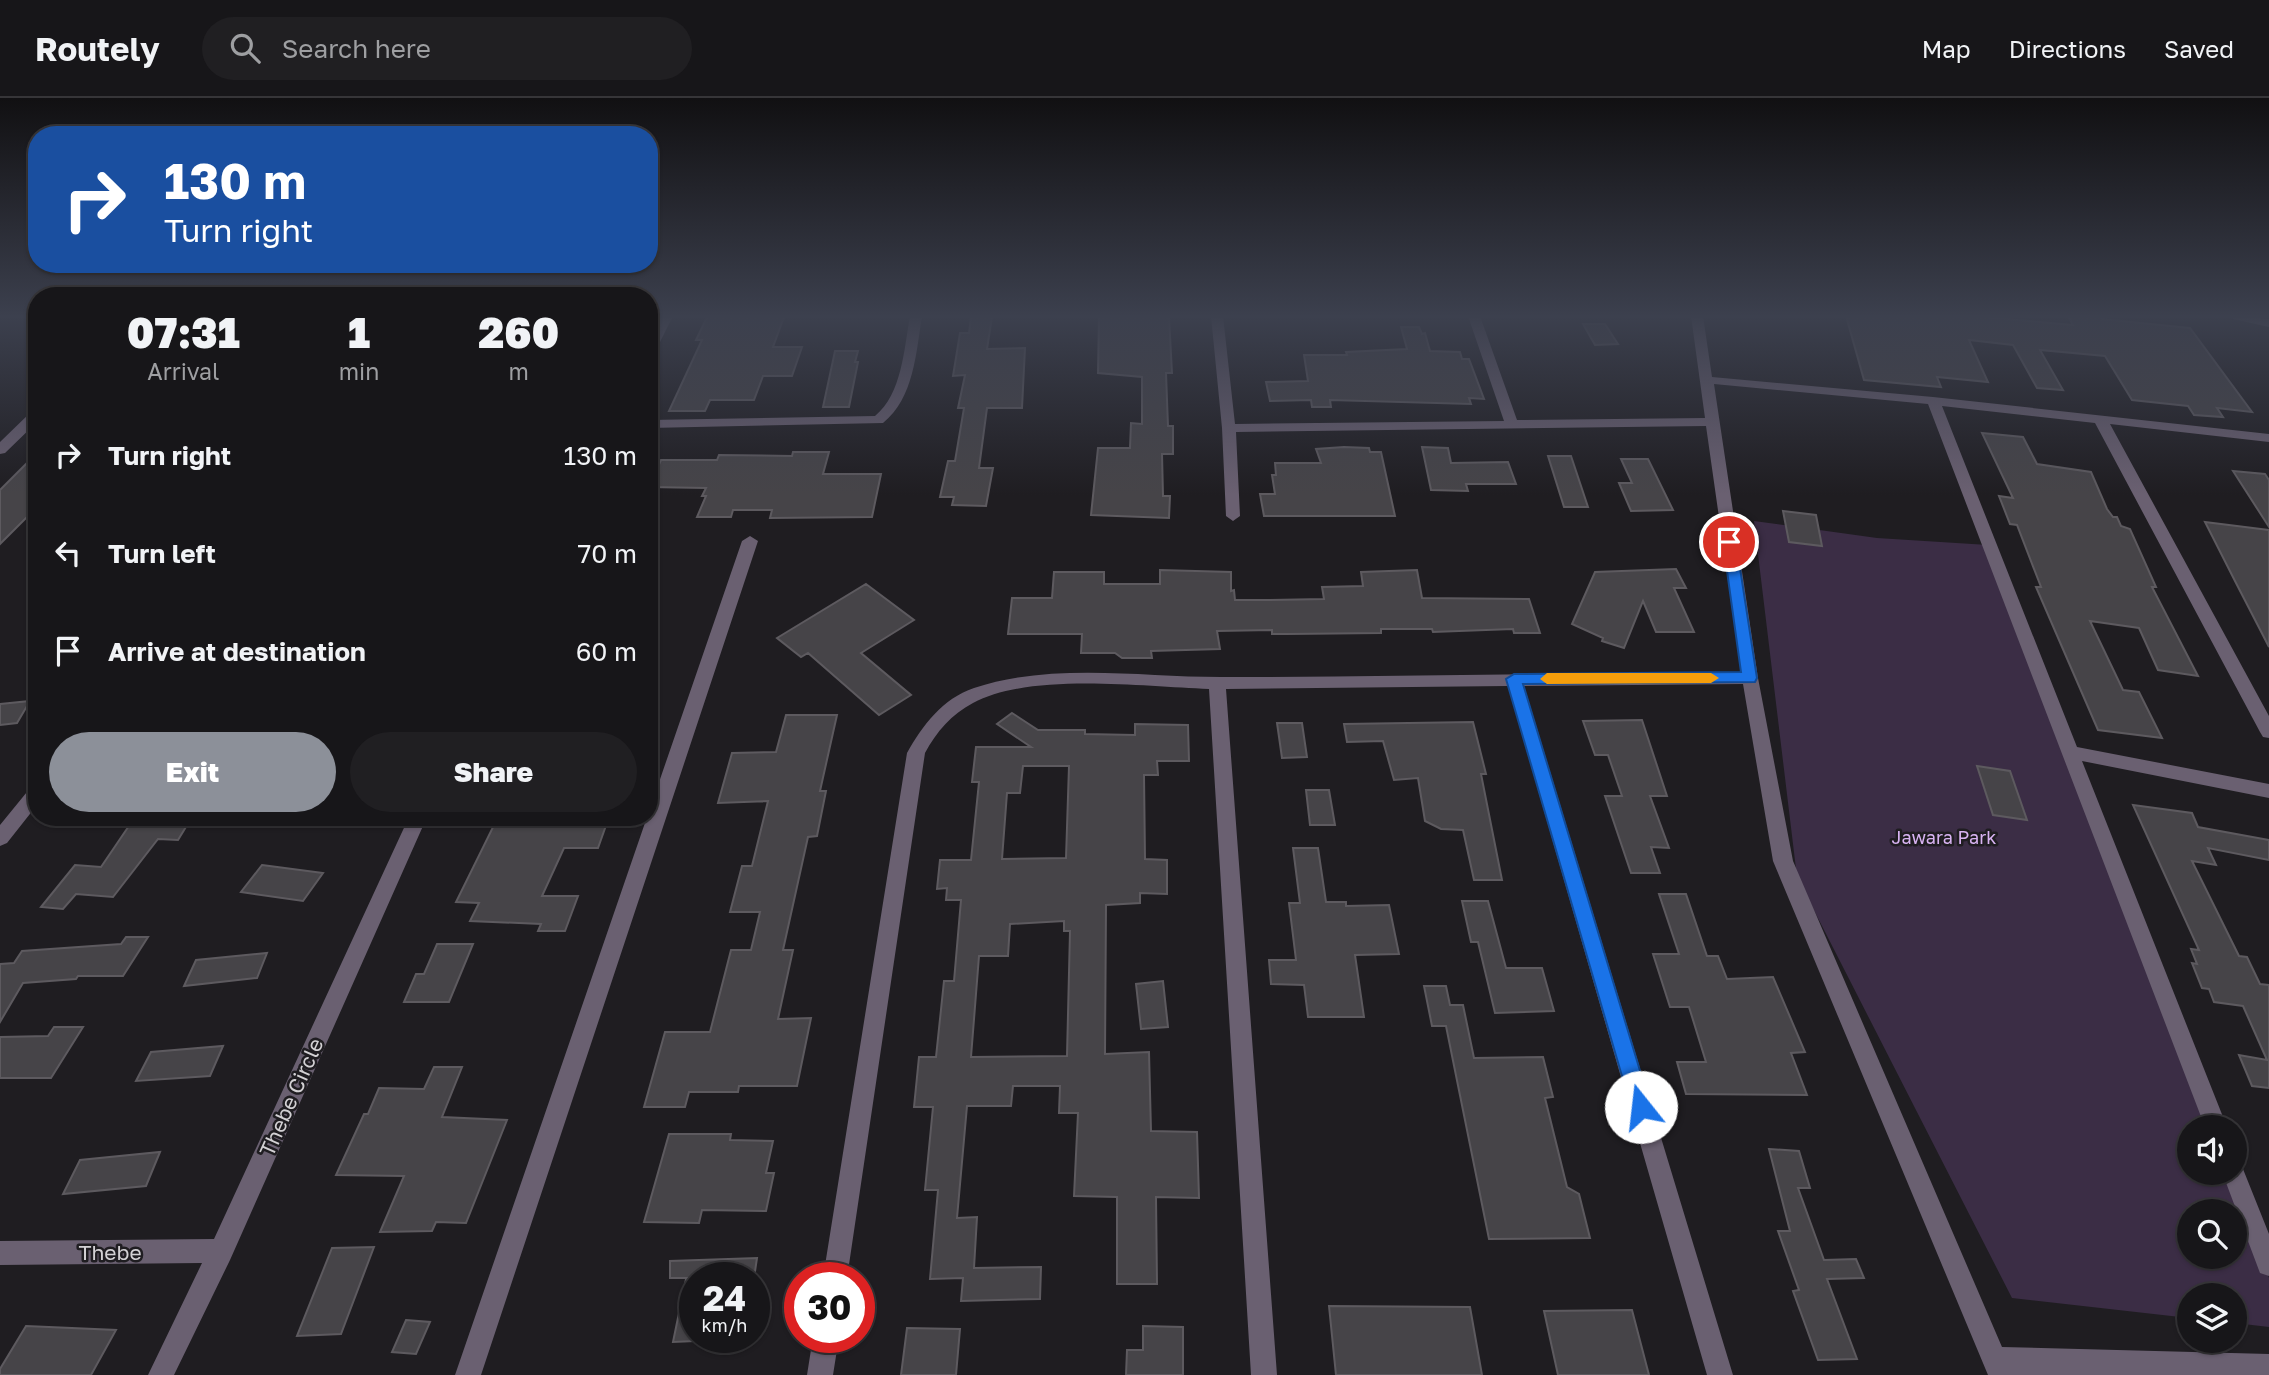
<!DOCTYPE html>
<style>
:root{--surface:#171619;--page:#201f22;--text:#f1f3f6;--muted:#9e9fa2;--line:#363538;--accent:#8c9099}
body{margin:0;font-family:"Golos Text",sans-serif;background:var(--page);color:var(--text);height:100vh;display:flex;flex-direction:column;font-size:26px;white-space:nowrap}
*{box-sizing:border-box;margin:0}
p{font-size:23px;color:var(--muted)}
.icon{flex:none;width:38px;height:38px;fill:none;stroke:currentColor;stroke-width:2;stroke-linecap:round;stroke-linejoin:round}
.map{position:relative;flex:1;overflow:hidden}
.sheet{position:absolute;left:28px;top:189px;width:630px;height:539px;display:flex;flex-direction:column;background:var(--surface);border-radius:28px;box-shadow:0 2px 5px #0004,0 0 0 2px var(--line)}
.sheet>*{flex:none}
.hud{position:absolute;left:28px;top:28px;width:630px;height:147px;border-radius:28px;box-shadow:0 2px 5px #0004,0 0 0 2px var(--line);background:#1a4fa0;color:#fff;overflow:hidden}
.buttons{position:absolute;left:2177px;top:1017px;display:grid;gap:14px}
.buttons a{display:grid;place-items:center;width:70px;height:70px;border-radius:50%;background:var(--surface);box-shadow:0 2px 5px #0004,0 0 0 2px var(--line);font-size:35px}
.speed{position:absolute;left:679px;top:1164px;display:flex;gap:14px;font-size:35px;font-weight:700;text-align:center}
.speed>*{display:grid;place-content:center;width:91px;height:91px;border-radius:50%;background:var(--surface);box-shadow:0 2px 5px #0004,0 0 0 2px var(--line);line-height:1}
.speed small{font-size:18px;font-weight:400}
.speed .limit{border:10px solid #d22;background:#fff;color:#111}
.pin{position:absolute;display:grid;place-items:center;width:60px;height:60px;color:#fff;margin:-30px;border:4px solid #fff;border-radius:50%;box-shadow:0 2px 7px #0007}
.me{position:absolute;width:77px;margin:-38px;rotate:344deg;stroke-linejoin:round;filter:drop-shadow(0 0 5px #0008)}
.turn{display:flex;align-items:center;gap:24px;height:147px;padding:0 21px;font-size:32px}
.turn .icon{width:91px;height:91px;stroke-width:2.5}
.turn b{display:block;font-size:49px;line-height:60px}
.eta{display:flex;justify-content:space-evenly;align-items:center;height:119px;text-align:center}
.eta b{font-size:42px;font-weight:800;line-height:49px}
.cta{display:flex;gap:14px;margin-top:auto;padding:14px 21px}
.cta a{flex:1;height:80px;border-radius:42px;background:var(--accent);color:#fff;font-size:28px;font-weight:800;line-height:80px;text-align:center}
.cta a+a{background:var(--page);color:var(--text)}
ul{padding:0;list-style:none}
li{display:flex;align-items:center;gap:21px;height:98px;padding:0 21px}
li div{flex:1}
li b{display:block;font-size:26px}
li em{font-style:normal}
header{display:flex;align-items:center;gap:42px;box-sizing:border-box;height:98px;padding:0 35px;background:var(--surface);border-bottom:2px solid var(--line)}
header strong{font-size:33px}
nav{display:flex;gap:38px;margin-inline-start:auto;font-size:24px}
.search{width:490px;height:63px;background:var(--page);display:flex;align-items:center;gap:18px;box-sizing:border-box;padding:0 24px;border-radius:38px;color:var(--muted);font-size:26px}
.map>svg:first-child{display:block}
</style>
<header>
<strong>Routely</strong>
<div class="search"><svg class="icon" aria-label="search" viewBox="0 0 24 24"><circle cx="10" cy="10" r="6"/><path d="M15 15l6 6"/></svg>Search here</div>
<nav><a>Map</a><a>Directions</a><a>Saved</a></nav>
</header>
<div class="map">
<svg width="2269" height="1277" viewBox="0 0 2269 1277">
<rect width="100%" height="100%" fill="#1f1d21"/>
<path fill="#3b2d45" fill-rule="evenodd" d="M1754,423L1877,440L1988,447L2212,1029H2189V1074L2229,1075L2269,1180V1229L2235,1225V1197H2189V1220L2012,1200L1797,779ZM2189,1113H2235V1158H2189Z"/>
<path fill="#464448" stroke="#5d5a5f" stroke-width="2" fill-rule="evenodd" d="M1099,218L1169,219L1172,275H1166L1168,328H1173V356H1162L1163,398H1170L1169,420L1091,417L1098,350H1130L1131,325L1142,326V279L1098,275Z
M1846,218H1974L2073,227L2068,218H2101L2102,221L2190,230L2252,314L2217,310L2223,319L2194,317L2188,308L2132,302L2105,258L2040,252L2063,292L2037,290L2013,247L1969,242L1988,284L1937,279L1941,289L1864,282Z
M707,219H784L773,249H802L792,278H763L754,302H710L705,313H669L702,242H696Z
M971,219H992L987,251L1025,250L1022,310H987L979,370H993L986,408L952,407L954,399H940L948,363H955L964,310H958L965,277L953,278L960,235H969Z
M1583,226H1605L1618,246L1595,247Z
M1401,229H1419L1422,236L1425,235L1430,253L1460,254L1462,261H1469L1484,301L1469,300L1471,306L1330,302L1331,309H1312L1311,302L1270,303L1266,284L1308,283L1304,257H1347L1346,254L1407,251Z
M835,253H858L855,264H858L849,309H823Z
M1982,335L2023,339L2037,366L2091,374L2107,411L2113,419H2117L2121,428L2130,431L2156,489H2152L2198,578L2158,572L2139,530L2090,523L2123,592L2139,594L2162,640L2098,632L2036,489H2041L2017,427L2010,426L1999,398L2013,400Z
M1344,349L1369,350L1370,354H1381L1395,418H1264L1260,396H1275L1272,377H1276L1275,365H1321L1316,351Z
M1422,349L1448,350L1451,365L1508,364L1516,386H1466L1468,393L1431,392Z
M793,354H829L823,376H881L872,419L770,420L772,412H733L731,419H697L706,398H702L706,390L649,389L661,362H717L719,357L792,358Z
M37,355V419H27L0,446V392Z
M1548,358H1571L1588,409H1564Z
M1621,361H1648L1673,412L1631,413L1619,385H1632Z
M2233,373L2265,376L2269,382V429Z
M1783,413L1816,417L1822,448L1789,444Z
M2205,424L2269,432V549L2236,485Z
M1676,471L1686,490H1674L1694,534H1656L1643,503L1624,550L1602,543L1603,540L1572,526L1595,474Z
M1160,472L1231,474V493L1234,492L1235,502H1265L1324,501L1322,489L1363,488L1361,474L1417,472L1422,500L1529,501L1540,535H1514L1513,531L1433,534L1432,531H1381V535L1288,536H1272V532L1217,533L1220,551L1151,553L1152,560H1122L1115,555H1081L1082,536H1008L1012,500H1052L1054,474H1104V486H1160Z
M866,486L914,522L861,555L911,597L879,617L808,555L801,559L777,540Z
M30,603L17,625L0,627V606Z
M1012,615L1038,632H1085V636L1135,637V626L1188,627L1189,663H1157L1158,677H1144L1145,761L1167,762V796L1140,795V805L1106,807L1105,956L1149,954L1151,1033L1197,1034L1199,1100L1156,1099L1157,1186H1117V1099L1074,1098L1078,1015H1059L1060,988H1013L1011,1008H967L957,1120L977,1119L974,1170L1041,1169L1040,1201L961,1203L963,1180L930,1181L938,1092H925L933,1009H914L919,959H936L944,883H954L961,802H946L947,790L937,791L940,762H971L979,684H972L976,649H1031L997,626ZM1023,668H1069L1066,760L1002,761L1007,695H1020ZM1064,823V833H1070L1067,958L971,959L979,858H1008L1010,826Z
M786,617H837L820,693H826L817,738L808,739L783,852H793L778,921L811,920L797,988H739L738,994H689L685,1009H644L665,934H710L731,852H751L760,814H730L742,768H752L768,703L718,705L732,655L776,654Z
M1642,622L1667,698H1650L1669,750L1651,749L1660,775H1631L1605,698H1622L1608,657H1595L1583,623Z
M1473,624L1486,676H1481L1502,782H1474L1463,732L1441,731L1425,723L1418,680L1394,682L1383,643L1347,644L1344,626Z
M1277,625H1302L1307,659L1282,660Z
M1977,668L2010,673L2027,722L1993,717Z
M1306,692H1329L1335,727H1310Z
M2133,707L2192,715L2198,729L2269,742V762L2208,750L2216,767L2192,763L2239,858L2247,859L2260,886L2269,887V990L2252,988L2239,957L2267,962L2243,908L2214,904L2209,891L2202,890L2192,865L2197,866L2191,851L2199,852Z
M135,719H192L178,742L158,741L113,799L76,796L63,811L41,809L75,767L101,769Z
M498,719H609L598,750H564L542,798H578L565,833H538L541,826L470,823L479,805L456,804Z
M1293,750H1318L1326,804H1346V808L1389,807L1399,856L1355,857L1364,919H1308L1304,887L1271,886L1269,862H1296L1289,805H1300Z
M262,767L323,775L303,803L241,794Z
M1659,796H1686L1707,858H1718L1727,881L1773,879L1805,954L1791,955L1807,997L1686,996L1677,964H1706L1689,909H1670L1653,856H1679Z
M1462,803H1488L1506,870H1542L1554,913L1495,915L1478,844H1471Z
M126,839H148L123,878H78L76,881L23,885L0,924V866L14,865L22,853L121,846Z
M437,846H473L449,904H404L416,876H424Z
M267,855L257,880L184,888L196,862Z
M1163,883L1168,929L1141,931L1136,886Z
M1424,888H1446L1450,907H1463L1474,960L1543,959L1553,999L1545,1000L1567,1089L1579,1096L1590,1140L1489,1141L1446,928H1432Z
M54,929H83L51,980H0V939L48,938Z
M223,948L210,978L136,983L151,954Z
M434,969H462L442,1019L507,1022L466,1125L436,1124L432,1133L380,1134L404,1078L336,1077L364,1016H368L379,990L424,991Z
M669,1036H731L730,1042L773,1043L766,1075H774L766,1113L702,1112L699,1125L644,1124Z
M1769,1051L1799,1053L1810,1090H1798L1824,1162L1856,1161L1864,1180L1827,1181L1857,1261L1818,1262L1793,1193L1799,1192L1778,1133H1790Z
M160,1054L146,1088L63,1096L80,1062Z
M374,1149L341,1236L297,1238L332,1150Z
M757,1160L754,1180H670V1163Z
M686,1181L695,1182V1243L673,1244Z
M1329,1208L1470,1209L1482,1277H1336Z
M1632,1212L1649,1277H1558L1544,1213Z
M406,1222L430,1224L416,1256L392,1254Z
M26,1228L116,1232L91,1277H0V1271Z
M1143,1228L1183,1229V1277H1126L1127,1252H1143Z
M907,1230L960,1231L956,1277H901Z"/>
<g fill="none" stroke-linecap="round" stroke-linejoin="round">
<path fill="#6a6071" fill-rule="evenodd" d="M661,218H673L655,254L649,258V241Z
M910,218H922C916,255 914,300 883,325L649,330V322L875,318C902,296 904,251 910,218Z
M1211,218H1223L1235,326L1504,323L1468,218H1480L1517,322L1705,320L1691,218H1703L1712,279L1933,299L2269,336V344L2110,326L2269,618V640L2263,639L2260,634L2095,325L1942,308L2077,649L2269,686V700L2082,663L2227,1029H2205L1928,306L1714,286L1758,580L1793,763L2002,1249L2269,1256V1277H1988L1773,763L1743,586L1524,588L1733,1277H1707L1508,588L1226,591L1277,1277H1251L1209,591C1143,589 1031,574 973,605C952,616 936,634 925,655L847,1180H823L907,655C923,627 942,601 974,590C1053,564 1140,579 1221,579C1395,579 1568,575 1741,574L1706,328L1236,334L1240,418L1233,423L1226,418L1222,330Z
M2231,218L2269,221V229L2233,221Z
M37,312V324L5,355L0,356V344L32,313Z
M750,438L758,443L481,1277H455L742,443Z
M37,687V707L7,745L0,748V727L31,689Z
M409,719H427L230,1162L174,1277H148L202,1165L0,1167V1143L214,1141Z
M2235,1063L2241,1066L2269,1136V1178L2260,1175L2222,1074H2235Z
M813,1239H839L833,1277H807Z"/>
</g>
<linearGradient id="sky" x2="0" y2="1"><stop stop-color="#111012"/><stop offset="0.55" stop-color="#3c404e"/><stop offset="1" stop-color="#3c404e" stop-opacity="0"/></linearGradient>
<rect width="2269" height="397" fill="url(#sky)"/>
<path fill="#1a73e8" stroke="#114b97" stroke-width="2" d="M1729,439L1736,444L1757,580L1755,584L1523,586L1651,1009L1648,1016L1641,1019L1634,1016L1631,1009L1506,581L1514,576L1741,574L1723,444Z"/>
<path fill="#f59e0b" d="M1547,575H1711L1719,580L1711,585L1547,586L1540,581Z"/>
<g text-anchor="middle" dominant-baseline="central" stroke-width="5" stroke-linejoin="round" paint-order="stroke">
<g font-size="18" fill="#d8b3f2" stroke="#1f1d21">
<text x="1944" y="739">Jawara Park</text>
</g>
<g font-size="21" fill="#d3d1d4" stroke="#1f1d21">
<text transform="translate(291 999) rotate(-66)">Thebe Circle</text>
<text x="110" y="1154">Thebe</text>
</g>
</g>
</svg>
<div class="buttons">
<a><svg class="icon" aria-label="sound" viewBox="0 0 24 24"><path d="M4 9h4l5-4v14l-5-4H4zM17 9q2 3 0 6"/></svg></a>
<a><svg class="icon" aria-label="search" viewBox="0 0 24 24"><circle cx="10" cy="10" r="6"/><path d="M15 15l6 6"/></svg></a>
<a><svg class="icon" aria-label="layers" viewBox="0 0 24 24"><path d="M12 4l9 5-9 5-9-5zM3 14l9 5 9-5"/></svg></a>
</div>
<div class="speed"><div>24<small>km/h</small></div><div class="limit">30</div></div>
<div class="pin" style="left:1729px;top:444px;background:#d93025"><svg class="icon" aria-label="arrive" viewBox="0 0 24 24"><path d="M6 21V4h12l-3 4 3 4H6"/></svg></div>
<svg class="me" style="left:1641px;top:1009px" viewBox="-20 -20 40 40"><circle r="19" fill="#fff"/><path d="M0-13L10 11 0 6-10 11z" fill="#1a73e8"/></svg>
<div class="hud">
<div class="turn"><svg class="icon" aria-label="right" viewBox="0 0 24 24"><path d="M7 20v-9h11M14 6l5 5-5 5"/></svg><div><b>130 m</b>Turn right</div></div>
</div>
<section class="sheet">
<div class="eta">
<div><b>07:31</b><p>Arrival</p></div>
<div><b>1</b><p>min</p></div>
<div><b>260</b><p>m</p></div>
</div>
<ul>
<li><svg class="icon" aria-label="right" viewBox="0 0 24 24"><path d="M7 20v-9h11M14 6l5 5-5 5"/></svg><div><b>Turn right</b></div><em>130 m</em></li>
<li><svg class="icon" aria-label="left" viewBox="0 0 24 24"><path d="M17 20v-9H6M10 6l-5 5 5 5"/></svg><div><b>Turn left</b></div><em>70 m</em></li>
<li><svg class="icon" aria-label="arrive" viewBox="0 0 24 24"><path d="M6 21V4h12l-3 4 3 4H6"/></svg><div><b>Arrive at destination</b></div><em>60 m</em></li>
</ul>
<div class="cta"><a>Exit</a><a>Share</a></div>
</section>
</div>
